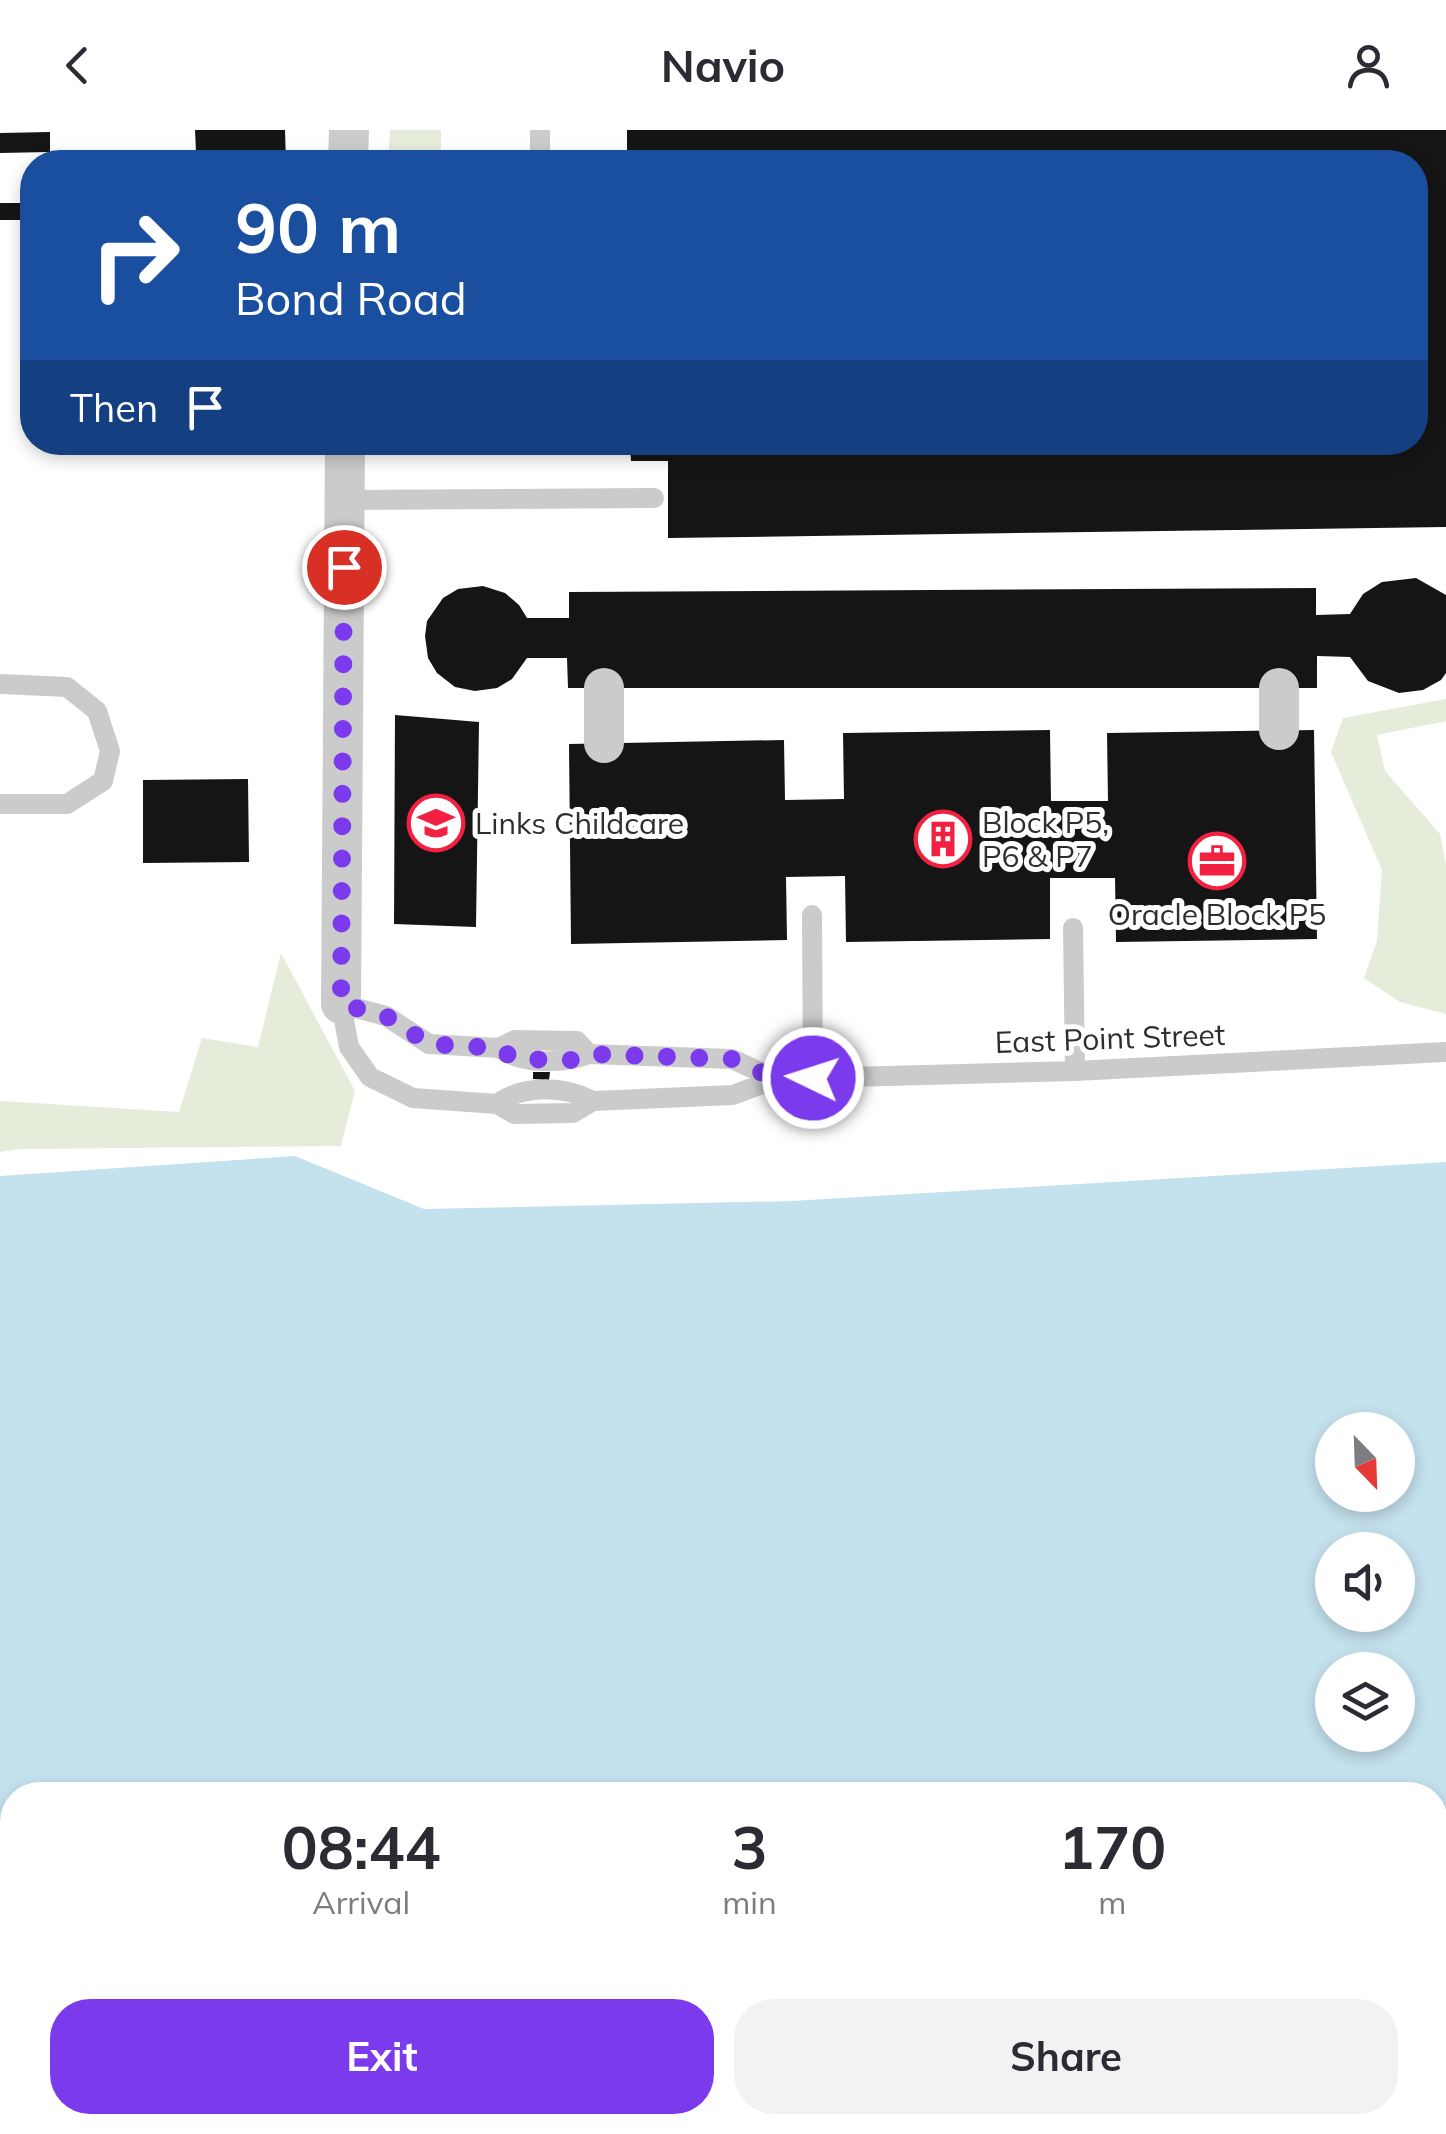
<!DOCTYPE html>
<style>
:root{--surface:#fff;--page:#f2f2f3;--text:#2b2b33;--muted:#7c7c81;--accent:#7c3aed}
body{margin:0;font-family:Mulish,sans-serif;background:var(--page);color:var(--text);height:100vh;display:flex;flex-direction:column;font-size:38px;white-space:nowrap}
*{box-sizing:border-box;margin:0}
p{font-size:32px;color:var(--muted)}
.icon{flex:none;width:55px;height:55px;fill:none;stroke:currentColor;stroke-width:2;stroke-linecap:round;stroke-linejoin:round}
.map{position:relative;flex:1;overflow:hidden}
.sheet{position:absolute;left:0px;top:1652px;width:1448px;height:352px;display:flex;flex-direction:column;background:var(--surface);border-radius:40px 40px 0 0;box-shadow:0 5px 15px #0003}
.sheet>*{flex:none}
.guide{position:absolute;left:20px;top:20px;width:1408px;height:305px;border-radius:40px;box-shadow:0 5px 15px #0003;background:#1a4fa0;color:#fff;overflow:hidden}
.needle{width:65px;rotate:157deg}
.buttons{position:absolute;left:1315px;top:1282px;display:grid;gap:20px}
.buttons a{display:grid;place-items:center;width:100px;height:100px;border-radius:50%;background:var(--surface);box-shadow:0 5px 15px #0003;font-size:50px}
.pin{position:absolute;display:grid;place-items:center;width:85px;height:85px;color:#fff;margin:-42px;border:5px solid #fff;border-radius:50%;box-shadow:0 2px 10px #0007}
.me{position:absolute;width:110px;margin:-55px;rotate:274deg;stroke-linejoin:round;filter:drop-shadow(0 0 8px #0008)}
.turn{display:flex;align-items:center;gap:35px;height:210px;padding:0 50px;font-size:45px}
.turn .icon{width:130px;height:130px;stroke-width:2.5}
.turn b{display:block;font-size:70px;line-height:85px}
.then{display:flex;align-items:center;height:95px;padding:0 50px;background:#0003;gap:20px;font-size:38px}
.eta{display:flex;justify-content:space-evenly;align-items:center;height:170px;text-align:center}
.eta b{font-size:60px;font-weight:700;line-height:70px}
.cta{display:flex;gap:20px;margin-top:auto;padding:20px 50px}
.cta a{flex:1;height:115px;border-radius:40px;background:var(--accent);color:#fff;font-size:40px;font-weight:700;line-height:115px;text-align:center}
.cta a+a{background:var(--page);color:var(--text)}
header{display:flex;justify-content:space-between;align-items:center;height:130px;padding:0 50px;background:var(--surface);font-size:45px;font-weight:700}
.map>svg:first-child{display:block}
</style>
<header><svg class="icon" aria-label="back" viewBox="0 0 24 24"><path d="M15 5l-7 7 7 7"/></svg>Navio<svg class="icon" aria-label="person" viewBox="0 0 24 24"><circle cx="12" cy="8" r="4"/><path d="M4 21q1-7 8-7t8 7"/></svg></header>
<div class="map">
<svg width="1446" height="2004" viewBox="0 0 1446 2004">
<rect width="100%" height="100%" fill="#fff"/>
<path fill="#e5ecda" d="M390,0H441V32H388Z
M1446,569V591L1377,605L1385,641L1440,704L1446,735V884L1400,872L1364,848L1377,811L1382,740L1331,622L1343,588Z
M281,823L355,961L341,1016L20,1019L0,1022V971L179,982L202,908L258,917Z"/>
<path fill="#c4e1ee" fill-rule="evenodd" d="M295,1026L424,1079L792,1071L1446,1032V2004H0V1046ZM1332,1300H1398V1365H1332ZM1332,1420H1398V1485H1332ZM1332,1540H1398V1605H1332ZM12,1665H1435V1992H12Z"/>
<path fill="#151515" d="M195,0H285L286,32H52V24L196,22Z
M627,0H1446V397L668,408V331H631L630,312H1415V32H627Z
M50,2V22L0,23V3Z
M0,73H32V90H0Z
M1416,448L1446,465V543L1441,550L1423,560L1399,563L1368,551L1350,527L1317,526V558H568L567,528H527L512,549L497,558L475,561L455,557L437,543L428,528L425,506L427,491L443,468L458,459L483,456L505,463L519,475L527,488H569V462L1316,458V485L1350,484L1363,464L1382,452Z
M395,585L479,592L476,797L394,794Z
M1050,600L1051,671H1108L1107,603L1314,600L1317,809L1116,812L1115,748H1050V809L846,812L845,746L786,747L787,810L571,814L569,614L784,610L785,670L844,669L843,603Z
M248,649L249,732L143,733V650Z
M533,942H550L549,950L533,949Z"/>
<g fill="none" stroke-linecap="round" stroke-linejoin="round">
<path stroke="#cbcbcb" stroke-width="20" d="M540,0V32
M345,370L654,368
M0,554L67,557L97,581L110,621L103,651L67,674H0
M812,785L813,948
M1073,798L1075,941
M499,918C523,935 562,934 589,924
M775,949L732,929L589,924L577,911L515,910L499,918L429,914L386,886L341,874L349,917L370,947L413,968L497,974L514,984L573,983L593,971L733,965L775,949L1075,941L1446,922
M497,974C523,954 565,956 593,971"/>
<path stroke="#cbcbcb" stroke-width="40" d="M348,32L349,0
M604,558V613
M1279,600V558
M341,874L345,312"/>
</g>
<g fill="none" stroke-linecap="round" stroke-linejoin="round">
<path stroke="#7c3aed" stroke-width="18" stroke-dasharray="0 32.4" d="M344,437L341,874L386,886L429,914L499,918L514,929L572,930L589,924L732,929L776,949L813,948"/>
</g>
<defs>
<g id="school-ring" transform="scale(2.875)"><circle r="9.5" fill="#fff" stroke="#f32141" stroke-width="1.5"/><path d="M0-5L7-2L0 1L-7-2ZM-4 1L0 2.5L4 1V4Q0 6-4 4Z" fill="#f32141"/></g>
<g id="building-ring" transform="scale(2.875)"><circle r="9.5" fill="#fff" stroke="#f32141" stroke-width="1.5"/><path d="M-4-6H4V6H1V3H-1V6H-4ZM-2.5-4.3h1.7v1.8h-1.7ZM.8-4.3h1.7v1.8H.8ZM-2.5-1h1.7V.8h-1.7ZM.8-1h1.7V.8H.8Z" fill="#f32141"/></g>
<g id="office-ring" transform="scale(2.875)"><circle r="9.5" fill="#fff" stroke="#f32141" stroke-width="1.5"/><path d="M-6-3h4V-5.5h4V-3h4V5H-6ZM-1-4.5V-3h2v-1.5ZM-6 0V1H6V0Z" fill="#f32141"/></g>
</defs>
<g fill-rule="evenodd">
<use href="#school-ring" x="436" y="693"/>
<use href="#building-ring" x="943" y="709"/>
<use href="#office-ring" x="1217" y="731"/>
</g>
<g text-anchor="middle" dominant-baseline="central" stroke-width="10" stroke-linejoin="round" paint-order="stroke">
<g font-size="30" fill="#2e2e2e" stroke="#fff" text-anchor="start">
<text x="982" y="692">Block P5,<tspan x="982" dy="34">P6 &amp; P7</tspan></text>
<text x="475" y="693">Links Childcare</text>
<text x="1217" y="784" text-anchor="middle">Oracle Block P5</text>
</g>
<g font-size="30" fill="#2e2e2e" stroke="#fff">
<text transform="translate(1110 908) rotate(-2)">East Point Street</text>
</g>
</g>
</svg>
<div class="buttons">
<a><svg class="needle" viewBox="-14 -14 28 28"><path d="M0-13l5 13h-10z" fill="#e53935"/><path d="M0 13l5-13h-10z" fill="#7c7c81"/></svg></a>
<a><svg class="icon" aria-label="sound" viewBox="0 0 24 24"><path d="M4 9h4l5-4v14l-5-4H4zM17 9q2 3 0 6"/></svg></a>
<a><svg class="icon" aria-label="layers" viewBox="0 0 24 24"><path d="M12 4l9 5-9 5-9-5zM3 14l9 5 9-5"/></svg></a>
</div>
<div class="pin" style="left:344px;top:437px;background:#d93025"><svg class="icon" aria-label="arrive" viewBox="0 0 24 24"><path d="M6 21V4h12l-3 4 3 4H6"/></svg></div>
<svg class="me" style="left:813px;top:948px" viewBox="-20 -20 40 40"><circle r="17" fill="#7c3aed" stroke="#fff" stroke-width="3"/><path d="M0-11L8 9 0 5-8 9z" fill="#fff"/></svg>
<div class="guide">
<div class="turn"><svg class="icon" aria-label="right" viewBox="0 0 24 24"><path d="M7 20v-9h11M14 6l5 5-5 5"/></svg><div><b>90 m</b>Bond Road</div></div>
<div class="then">Then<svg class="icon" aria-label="arrive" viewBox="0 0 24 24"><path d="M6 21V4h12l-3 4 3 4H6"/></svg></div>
</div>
<section class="sheet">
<div class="eta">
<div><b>08:44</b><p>Arrival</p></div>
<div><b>3</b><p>min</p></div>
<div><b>170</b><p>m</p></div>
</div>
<div class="cta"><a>Exit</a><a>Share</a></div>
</section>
</div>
